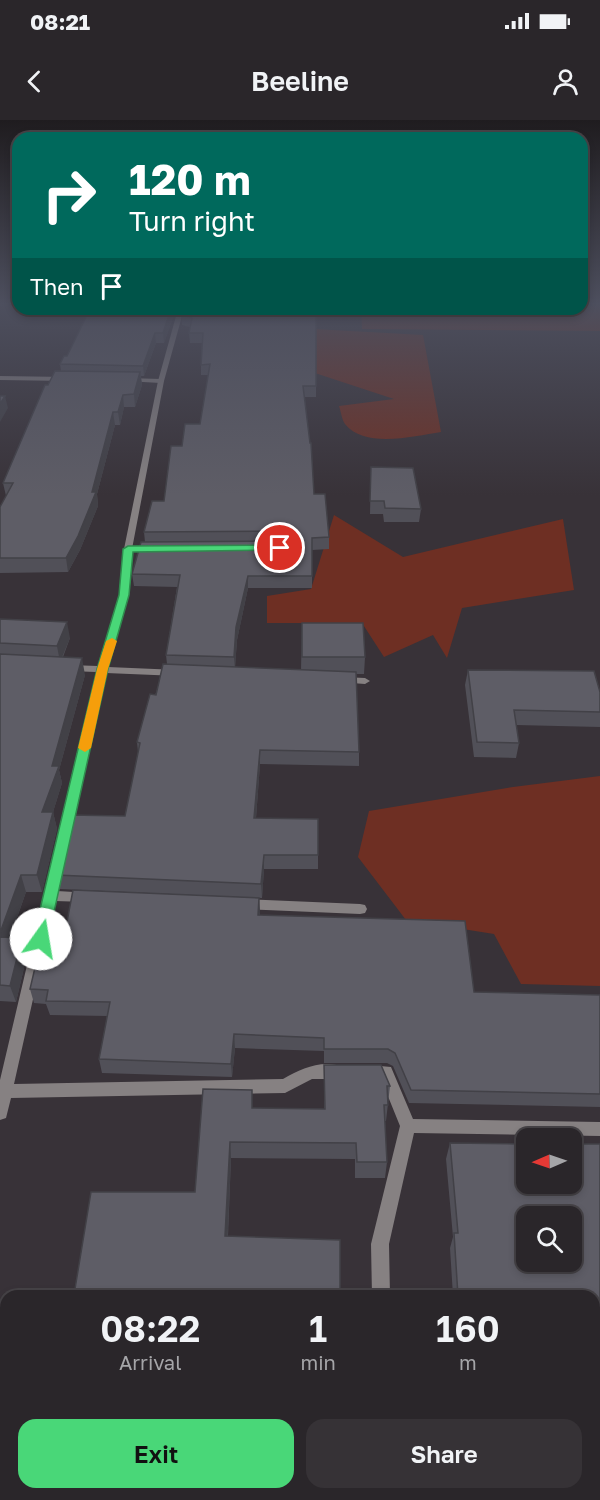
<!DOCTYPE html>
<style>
:root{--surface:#2a262a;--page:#363236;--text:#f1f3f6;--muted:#a5a5a8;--line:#464347;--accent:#49d778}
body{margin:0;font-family:"Golos Text",sans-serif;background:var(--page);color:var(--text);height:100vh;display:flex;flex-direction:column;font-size:22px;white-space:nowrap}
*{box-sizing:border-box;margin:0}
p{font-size:20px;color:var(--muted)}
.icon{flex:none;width:33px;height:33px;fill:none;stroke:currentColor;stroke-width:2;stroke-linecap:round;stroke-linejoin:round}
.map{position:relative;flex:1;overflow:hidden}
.drawer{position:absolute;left:0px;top:1170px;width:600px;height:210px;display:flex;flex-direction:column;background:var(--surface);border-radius:18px 18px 0 0;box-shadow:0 3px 9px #0003,0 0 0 2px var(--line)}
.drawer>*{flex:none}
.banner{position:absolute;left:12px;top:12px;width:576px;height:183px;border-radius:18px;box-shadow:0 3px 9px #0003,0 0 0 2px var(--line);background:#00695c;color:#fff;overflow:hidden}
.needle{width:39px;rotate:268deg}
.fabs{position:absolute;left:516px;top:1008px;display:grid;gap:12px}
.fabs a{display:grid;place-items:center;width:66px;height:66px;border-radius:12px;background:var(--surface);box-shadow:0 3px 9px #0003,0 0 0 2px var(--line);font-size:30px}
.pin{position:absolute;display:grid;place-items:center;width:51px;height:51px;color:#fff;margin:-26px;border:3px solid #fff;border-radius:50%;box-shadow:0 2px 6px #0007}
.me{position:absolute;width:66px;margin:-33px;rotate:13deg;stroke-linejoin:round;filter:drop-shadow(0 0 4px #0008)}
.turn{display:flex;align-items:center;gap:21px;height:126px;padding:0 18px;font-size:27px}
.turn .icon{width:78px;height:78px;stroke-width:2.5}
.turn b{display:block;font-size:42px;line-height:51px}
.then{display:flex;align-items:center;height:57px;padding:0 18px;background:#0003;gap:12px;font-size:22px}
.eta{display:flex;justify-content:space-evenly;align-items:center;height:102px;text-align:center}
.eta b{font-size:36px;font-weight:600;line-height:42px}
.primary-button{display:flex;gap:12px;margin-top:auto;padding:12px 18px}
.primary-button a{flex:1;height:69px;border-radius:18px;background:var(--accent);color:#111;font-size:24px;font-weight:600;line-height:69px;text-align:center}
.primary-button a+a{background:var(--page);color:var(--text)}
.status{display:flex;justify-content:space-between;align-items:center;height:42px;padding:0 30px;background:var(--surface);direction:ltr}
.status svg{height:16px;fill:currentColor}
header{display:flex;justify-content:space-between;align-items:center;height:78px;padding:0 18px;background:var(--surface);font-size:27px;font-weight:600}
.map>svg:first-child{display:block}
</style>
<div class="status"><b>08:21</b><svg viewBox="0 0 49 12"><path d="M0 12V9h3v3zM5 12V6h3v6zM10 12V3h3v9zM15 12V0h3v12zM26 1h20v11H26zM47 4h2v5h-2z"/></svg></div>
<header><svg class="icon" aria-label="back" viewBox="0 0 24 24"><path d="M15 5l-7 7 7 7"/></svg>Beeline<svg class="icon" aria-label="person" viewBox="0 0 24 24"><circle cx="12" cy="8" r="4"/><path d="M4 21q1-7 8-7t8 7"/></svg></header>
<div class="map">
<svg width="600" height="1380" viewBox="0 0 600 1380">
<rect width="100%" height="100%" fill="#383238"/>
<path fill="#6e2f23" d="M582,182H600V211L362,209L361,189H582Z
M296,208L423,215L441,312C414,316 365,329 345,304C342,300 341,292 339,286L394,279L230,225Z
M334,395L403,437L563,399L574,470L462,488L447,538L433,515L384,537L362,503H267V476L311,469Z
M600,656V866L521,864L494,814L406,800L358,737L369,691L513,667Z"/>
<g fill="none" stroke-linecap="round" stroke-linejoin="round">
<path fill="#868182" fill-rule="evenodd" d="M0,256L67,257L70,259L67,261L0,260Z
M127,258L161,259L164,261L161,263L125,261V259Z"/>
<path fill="#868182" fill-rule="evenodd" d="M178,189H184L164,261L132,429L129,475L108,547L178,550L183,553L178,556L106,553L57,771L91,773L93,777L91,781L86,782L55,781L14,964L283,959C302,948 322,939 344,947L347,952L344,957L339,959H312L285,973L11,978L6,998L0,1000V960L96,552L69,551L64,548L69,545L98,546L119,475L124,429L158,261Z
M342,557L365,558L370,561L365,564L338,562L337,560L338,558Z
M244,779L360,784L365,785L367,789L365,793L360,794L244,789L239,788L237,784L239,780Z
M369,945L391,947L413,999L600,1002V1016L414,1013L389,1124L390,1176H372L371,1124L400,1006L381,959L364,957L361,952L364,947Z
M594,1256H600V1274H594Z
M374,1374H394V1380H374Z"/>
</g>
<path fill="#515058" d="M90,189H176L164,223H156L144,256H141L142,265L135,287H124L120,305H115L97,374L98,386L80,430L68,452L0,453V387L6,376L3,363L48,265L61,251L60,244L67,236Z
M316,189V277H304L314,374L329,417V429L312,430V468H248L237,520L235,547L301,550L302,503L365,537L364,554H356L359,632V646L260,644L256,698L318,699V749H264L262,778L60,769L56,755L125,696L138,632L137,622L167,544L166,535L177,467L134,466L132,454L145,422L144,412L164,381L182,326L200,304L208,255H201V245L202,223H190L189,213L190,207L182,205L181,195Z
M371,347L421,389L419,402H384L383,394H370Z
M0,499L70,518L63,537L85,555L59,650L62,663L53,692L57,709L42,772H26L10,818L27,835L16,882L0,881Z
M468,550L600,572V607L516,605L519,623L516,638L474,637L465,565Z
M259,778L260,795L474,872L600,875V987L409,983L393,946L387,943H324V931L235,928L232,957L102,953L99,939L107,896L50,895L46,884L34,883L30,869L63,823Z
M324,945L390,966L386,1001H385L387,1042L385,1058H355V1039L231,1038L228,1116L340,1176H75L74,1175L195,1072L253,988L324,989Z
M450,1023L600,1024V1208H594V1176H453L450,1128L453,1117L446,1039Z
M0,1186H6V1241H0Z
M404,1374H594L600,1380H405Z"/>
<path fill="#424147" d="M171,189H176L164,223L163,213Z
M155,213L156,223L144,256L143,246Z
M140,252L142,265L135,287L134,274Z
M123,275L124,287L120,305L118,292Z
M5,276L8,288L0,302V284Z
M113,292L115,305L97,374L98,386L80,430L68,452L66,438Z
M248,456V468L237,520L235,550L234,537L236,507Z
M67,502L70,518L60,542L57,526Z
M82,538L85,555L59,650L62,663L53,692L57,709L42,772L37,755L42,692L52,646Z
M260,630V644L255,712L254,698Z
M264,735V749L262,778L261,764Z
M21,755L26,772L4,834L0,821V813Z
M259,778L260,792L258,810V795Z
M22,818L27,835L16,882L10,866Z
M234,914L235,928L232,957L231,944Z
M230,1022L231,1038L227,1131L225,1116Z
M79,1374H88L87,1380H78Z"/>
<path fill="#5e5d66" stroke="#424147" stroke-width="1.5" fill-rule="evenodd" d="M90,189H171L163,213H155L143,246L60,244L64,236H67Z
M183,189H316V266H303L310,323H311L314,374H325L329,417L312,418V456H248L236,507L234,537L166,535L180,455L132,454L141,422L280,421L286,416L280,411L144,412L152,381H164L171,326H182L185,304H200L210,244L201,245L203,213H189L192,198L181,195Z
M55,251L140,252L134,274L123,275L118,292H113L92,372H96L78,416L66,438H0V387L13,363H3L45,265H48Z
M0,276H5L0,284Z
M371,347L413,348L421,389L385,388L384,381H370Z
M0,499L67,502L57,526L0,523Z
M302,503H363L365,537H302Z
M0,534L82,538L52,646H59L42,692H53L37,755H21L0,813Z
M163,544L356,552L359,632L260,630L254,698L318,699V735H264L261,764L56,755L70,695L125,696L140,623L137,622L150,574L156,575Z
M468,550L594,551L600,572V592L514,590L519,623L477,622Z
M73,770L259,778L258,795L465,801L474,872L600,875V974L411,970L395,933L388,929H324V918L234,914L231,944L99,939L110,882L46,881L48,870L30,869L41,822L63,823Z
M0,817L22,818L10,866L0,865Z
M324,945H381L390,966H387L388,985H384L387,1042H357L356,1023L230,1022L225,1116L340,1120V1176L74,1175L91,1072H195L203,969L252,970V988L325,989Z
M450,1023L526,1024V1064H572V1024H600V1194H594V1176H458L454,1113H458ZM526,1096H572V1142H526Z
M0,1186H6V1229H0Z
M594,1279H600V1380H408V1374H594Z
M35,1374H79L78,1380H34Z
M253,1374H335V1380H253Z"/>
<linearGradient id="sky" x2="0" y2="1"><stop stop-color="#1f1c1f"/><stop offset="0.49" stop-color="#4d4f5e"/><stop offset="1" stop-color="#4d4f5e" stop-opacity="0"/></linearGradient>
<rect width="600" height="375" fill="url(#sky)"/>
<path fill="#49d778" stroke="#2f8c4e" stroke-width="1.5" d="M280,425L284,426V430L133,432L129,475L108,549L48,819L46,823H35L33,819L97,549L119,475L123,429L128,426Z"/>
<path fill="#f59e0b" d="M112,518L117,521L108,549L91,628L85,632L78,628L97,549L106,521Z"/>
</svg>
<div class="fabs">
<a><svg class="needle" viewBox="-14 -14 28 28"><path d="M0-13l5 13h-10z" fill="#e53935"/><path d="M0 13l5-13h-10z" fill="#a5a5a8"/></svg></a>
<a><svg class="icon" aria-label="search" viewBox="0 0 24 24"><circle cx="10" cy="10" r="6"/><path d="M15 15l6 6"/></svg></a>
</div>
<div class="pin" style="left:280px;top:428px;background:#d93025"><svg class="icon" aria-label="arrive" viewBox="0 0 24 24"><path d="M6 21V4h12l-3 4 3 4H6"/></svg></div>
<svg class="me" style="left:41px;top:819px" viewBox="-20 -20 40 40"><circle r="19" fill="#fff"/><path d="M0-13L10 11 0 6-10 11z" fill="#49d778"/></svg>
<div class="banner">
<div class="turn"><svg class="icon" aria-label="right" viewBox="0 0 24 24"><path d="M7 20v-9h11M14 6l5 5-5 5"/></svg><div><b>120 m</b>Turn right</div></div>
<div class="then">Then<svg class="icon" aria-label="arrive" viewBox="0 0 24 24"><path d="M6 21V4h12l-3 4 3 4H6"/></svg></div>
</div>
<section class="drawer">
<div class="eta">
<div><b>08:22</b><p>Arrival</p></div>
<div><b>1</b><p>min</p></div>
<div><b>160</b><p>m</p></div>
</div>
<div class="primary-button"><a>Exit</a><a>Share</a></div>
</section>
</div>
